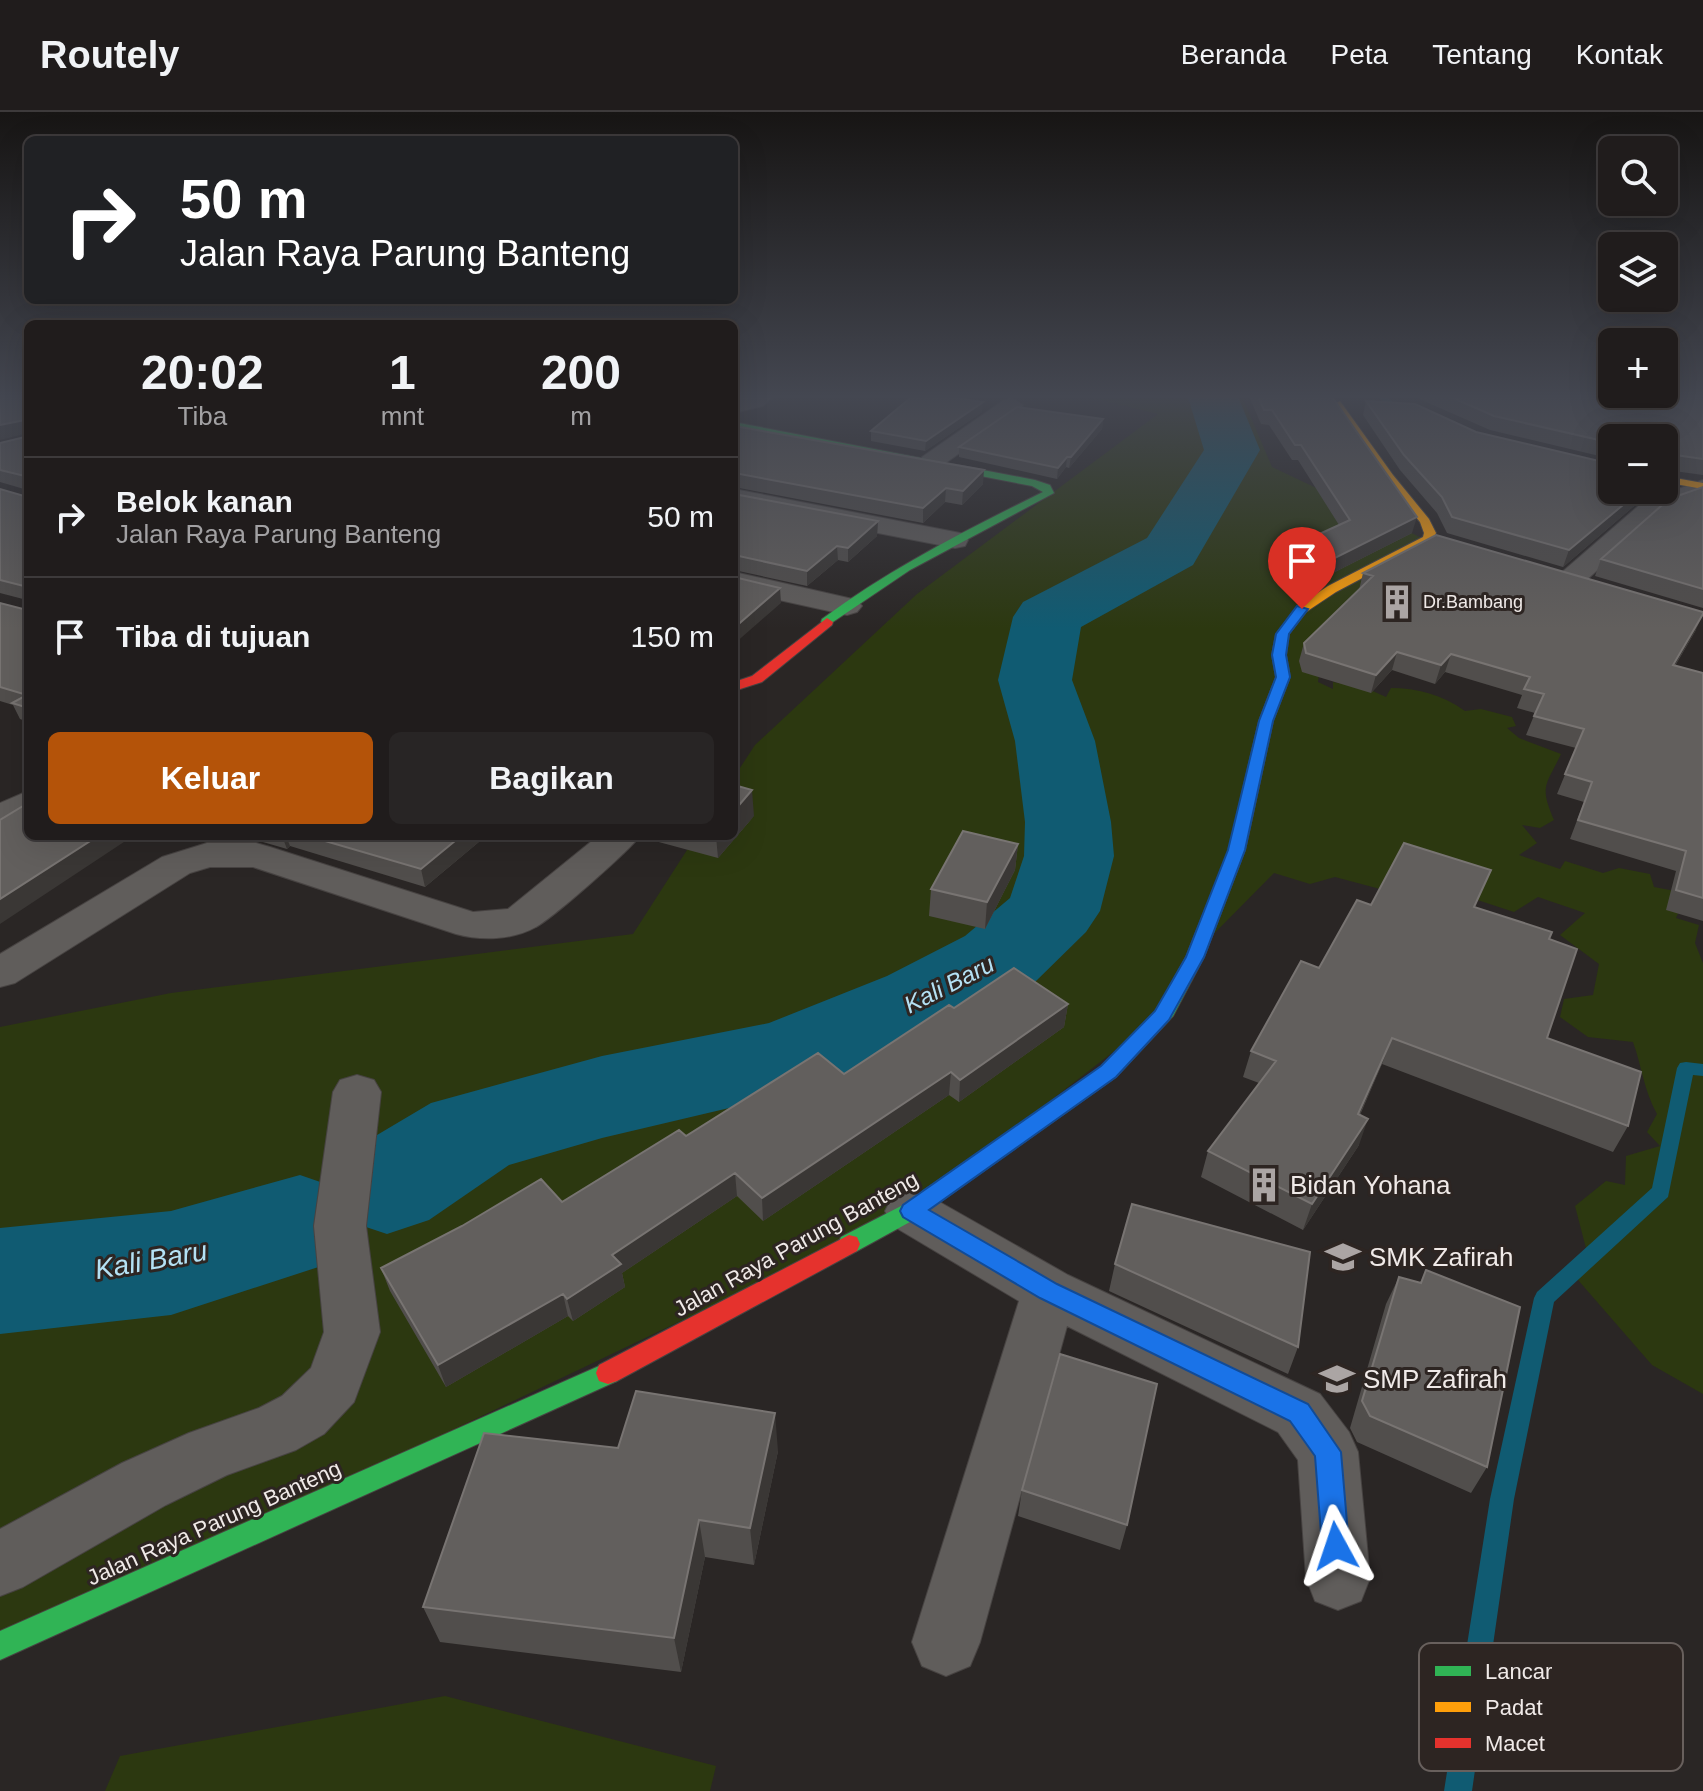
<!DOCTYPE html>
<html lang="id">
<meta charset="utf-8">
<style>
:root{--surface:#201c1c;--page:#282525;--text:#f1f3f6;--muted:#a2a1a3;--line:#3d3a3b;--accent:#b45309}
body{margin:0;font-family:Arial,sans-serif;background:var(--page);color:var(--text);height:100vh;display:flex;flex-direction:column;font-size:30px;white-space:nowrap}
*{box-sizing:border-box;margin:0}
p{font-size:26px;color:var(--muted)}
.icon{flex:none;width:44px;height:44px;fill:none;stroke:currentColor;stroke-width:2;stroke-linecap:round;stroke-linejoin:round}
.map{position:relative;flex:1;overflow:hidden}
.panel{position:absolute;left:24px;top:208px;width:714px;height:520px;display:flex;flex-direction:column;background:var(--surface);border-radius:12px;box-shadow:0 8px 32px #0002,0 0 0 2px var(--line)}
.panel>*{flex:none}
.top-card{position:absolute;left:24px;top:24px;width:714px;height:168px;border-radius:12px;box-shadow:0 8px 32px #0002,0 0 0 2px var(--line);background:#202124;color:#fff;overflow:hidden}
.controls{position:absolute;left:1598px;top:24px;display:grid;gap:16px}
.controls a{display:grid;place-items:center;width:80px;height:80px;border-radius:12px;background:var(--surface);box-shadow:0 8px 32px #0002,0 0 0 2px var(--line);font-size:40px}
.pin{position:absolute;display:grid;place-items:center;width:68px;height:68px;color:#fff;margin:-82px -34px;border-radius:50% 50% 50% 0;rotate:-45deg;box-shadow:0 0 8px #0007}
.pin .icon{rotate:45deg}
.me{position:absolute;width:88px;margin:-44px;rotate:355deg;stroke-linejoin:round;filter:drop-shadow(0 0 6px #0008)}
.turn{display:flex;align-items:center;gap:28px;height:168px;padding:0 24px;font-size:36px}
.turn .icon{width:104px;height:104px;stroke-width:2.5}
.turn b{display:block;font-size:56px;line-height:68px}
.eta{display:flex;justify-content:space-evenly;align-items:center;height:136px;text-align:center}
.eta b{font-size:48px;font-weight:700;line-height:56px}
.cta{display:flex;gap:16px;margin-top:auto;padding:16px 24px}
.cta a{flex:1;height:92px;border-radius:12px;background:var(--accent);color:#fff;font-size:32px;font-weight:700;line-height:92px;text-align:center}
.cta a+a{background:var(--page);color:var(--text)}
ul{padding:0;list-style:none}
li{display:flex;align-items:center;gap:24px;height:120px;padding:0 24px;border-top:2px solid var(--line)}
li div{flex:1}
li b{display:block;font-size:30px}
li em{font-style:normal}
header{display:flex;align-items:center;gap:48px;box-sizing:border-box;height:112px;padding:0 40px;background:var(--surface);border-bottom:2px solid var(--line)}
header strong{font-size:38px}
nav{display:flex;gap:44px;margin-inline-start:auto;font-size:28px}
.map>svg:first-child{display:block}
</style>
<header>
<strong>Routely</strong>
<nav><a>Beranda</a><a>Peta</a><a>Tentang</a><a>Kontak</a></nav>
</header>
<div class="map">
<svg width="1703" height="1679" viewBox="0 0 1703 1679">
<rect width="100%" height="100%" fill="#2a2625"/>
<path fill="#2c3810" d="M1076,282H1241L1272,355L1426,428L1324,525L1318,570L1333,577V570L1366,576L1386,585L1391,576C1416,576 1444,583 1465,599L1481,597L1512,605L1516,614L1507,616L1519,626L1561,642C1546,674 1539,673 1554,708L1540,716L1522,713L1537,731L1519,743L1560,757L1565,749L1603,761L1619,756L1650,762L1654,775L1675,779L1685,786L1676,806L1699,813L1695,831L1703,851V1282L1652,1253L1578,1168L1588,1144L1575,1094L1606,1069L1625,1073L1626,1044L1660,1034L1647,1020L1657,1002C1644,979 1642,955 1633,930L1588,925L1560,905L1564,887L1593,883L1599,852L1560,823L1585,801L1538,785L1514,800L1441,776L1425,789L1335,765L1310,772L1274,761L1190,846L1158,905L905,1102L0,1534V915L171,881L633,822L696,724H734V665L755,633L917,482L1158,302Z
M445,1584L716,1654L710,1679H105L120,1644Z"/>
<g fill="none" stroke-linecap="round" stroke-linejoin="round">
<path fill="#105b72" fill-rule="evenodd" d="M1375,282H1384L1407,303V307H1401Z
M1614,378H1629L1703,401V407Z
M1686,950L1703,952V964L1693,963L1668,1085L1554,1190L1514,1387L1472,1679H1444L1490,1387L1534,1186L1537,1180L1652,1076L1677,956L1680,951Z"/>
<path fill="#105b72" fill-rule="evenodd" d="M1187,282H1237L1260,338L1193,453L1081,515L1072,568L1095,629L1111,710L1114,744L1100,799L1086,820L1035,870L959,914L826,973L602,1026L509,1053L429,1108L387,1122L360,1113L343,1147L171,1203L0,1222V1116L171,1099L300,1063L329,1073L345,1042L431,991L602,944L769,911L887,864L965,824L1010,786L1024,744L1025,710L1015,629L998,568L1013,505L1023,490L1147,426L1204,338Z"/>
<g stroke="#474342" stroke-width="2">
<path id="street" d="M751,282H776L763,294L734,301V287Z
M1012,286L1023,293L1020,298L940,355H922L919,350L922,345L1004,288Z
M1703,368V385L1661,400L1581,473L1571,476L1561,473L1557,467L1561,461L1643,390Z
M734,377L955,420L965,422L968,428L965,434L955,436L734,393Z
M734,460L857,488L862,494L857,500L847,503L734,478Z
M28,679V706L0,718V691Z
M598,724H640C629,739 553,806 536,815C513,828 481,829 456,822L253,755H210L190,761L15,871L0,875V842L162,745L207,731H256L270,735L473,800L508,797Z
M357,963L374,968L381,980L366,1114L380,1220L354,1290L324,1322L296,1338L227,1363L166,1393L23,1475L0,1484V1417L122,1351L189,1321L259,1296L282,1284L311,1256L324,1220L314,1114L333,980L340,968Z
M911,1078L929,1084L1068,1163L1320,1282L1349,1320L1358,1340L1370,1466L1361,1489L1338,1498L1315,1489L1306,1466L1298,1348L1278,1320L1067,1214L980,1530L970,1554L946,1564L922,1554L912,1530L1019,1189L893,1114L885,1099L893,1084Z"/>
</g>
<g stroke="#474342" stroke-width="2">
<path id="fast" d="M734,310L1035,368L1050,373L1054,381L910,458L827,514L821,510L822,507C891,456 966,418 1043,380L1032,374L734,316Z
M1241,715L1249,720L1245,738L1204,845L1173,904L1116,965L919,1105L857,1139L849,1141L841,1139L838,1132L841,1125L903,1093L1102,955L1156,900L1186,845L1229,738L1233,720Z
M608,1250L617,1253L620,1261L617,1269L0,1548V1519Z"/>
</g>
<g stroke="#474342" stroke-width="2">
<path id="slow" d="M1340,289L1393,363L1429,407L1436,421L1432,429L1336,480L1306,500L1289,522L1286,543L1290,565L1273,609L1249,720L1241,725L1233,720L1259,609L1276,565L1272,543L1276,522L1298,494L1328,474L1423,425L1424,421L1420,410L1385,367L1335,292Z
M1664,364L1703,371V377L1664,370Z"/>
</g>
<g stroke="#474342" stroke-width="2">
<path id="jam" d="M827,506L833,510L832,513L762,570L734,579V570L752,564Z
M849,1123L857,1125L860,1132L857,1139L617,1269L608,1272L599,1269L596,1261L599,1253Z"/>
</g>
<use href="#street" fill="#605d5b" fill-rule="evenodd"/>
<use href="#fast" fill="#30b455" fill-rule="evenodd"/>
<use href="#slow" fill="#ff9f0a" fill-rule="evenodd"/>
<use href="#jam" fill="#e5322d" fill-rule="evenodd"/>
</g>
<path fill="#514e4c" d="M28,282V610L20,607L13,593L0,589V491L23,497V487L0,481V377L24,384V377L0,370V331L25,325Z
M1248,282H1610L1657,292L1703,287V363L1667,358L1666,378L1641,388L1563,455L1447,421L1437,401L1400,358L1363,303L1366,289L1476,320L1612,378L1664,326H1612V347L1490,318L1417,286L1332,284L1412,421L1325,465L1288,451L1291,435L1339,413L1298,348H1292L1269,313L1261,312Z
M982,300L925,339L871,329V319Z
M1103,307L1102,317L1069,356L1066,355L1057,367L959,345V335Z
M734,314L983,372L962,393L945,390L923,411L734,375Z
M1703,375V496L1595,464L1601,447Z
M734,382L878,409L877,424L848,450L838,448L807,474L734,458Z
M1363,461L1696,518L1675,554L1703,561V809L1666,798L1676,759L1570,727L1584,690L1557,682L1576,636L1526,623L1535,601L1517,596L1522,583L1445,560L1435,572L1392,558L1371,581L1302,560L1299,549L1304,531L1359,478Z
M754,704L718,746L655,729L654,724H734Z
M211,724H486L425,775L290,734L287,737L256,728H223Z
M1018,732L1015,758L985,817L929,804L931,777Z
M1371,793L1475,796L1549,827L1547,926L1628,1014L1613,1040L1382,952L1360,1003L1359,1033L1303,1118L1201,1065L1208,1039L1259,971L1243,965L1251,939Z
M1068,892L1064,915L959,990L949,983L763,1109L737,1084L622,1161L625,1175L573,1209L568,1204L446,1275L390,1179L381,1156L562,1090L686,1024L844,962L954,896Z
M1115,1152L1298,1235L1288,1262L1109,1179Z
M1426,1158L1487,1355L1471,1381L1357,1330L1350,1316L1386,1192L1399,1165L1420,1171Z
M618,1336L778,1339L754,1453L705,1445L681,1560L440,1530L423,1495Z
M1022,1378L1127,1413L1120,1438L1018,1404Z"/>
<path fill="#3a3735" d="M983,290L982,300L925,339L926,329Z
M1103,307L1102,317L1069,356L1071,345Z
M25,308L28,321L0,328V313Z
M1067,345L1066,355L1057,367L1058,356Z
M984,358L983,372L962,393L963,379Z
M1672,363L1666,378L1641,388L1563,455L1569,438L1641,378H1664V366Z
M946,376L945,390L923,411V396Z
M1417,405L1412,421L1325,465L1329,449Z
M878,409L877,424L848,450V436Z
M837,434L838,448L807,474V459Z
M780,476L781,491L734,532V516Z
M1703,502L1696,518L1664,571L1673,553Z
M1397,540L1392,558L1371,581L1376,563Z
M1451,542L1445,560L1435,572L1441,553Z
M752,678L754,704L718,746L716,724H734V699Z
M98,724H133L0,812V787Z
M282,724H286L290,734L287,737Z
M461,724H486L425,775L421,757Z
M1018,732L1015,758L985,817L987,790Z
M1068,892L1064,915L959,990L960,968Z
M1392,926L1382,952L1348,1028L1358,1002Z
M951,960L949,983L763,1109L762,1086Z
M1368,1007L1359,1033L1303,1118L1312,1092Z
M735,1061L737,1084L622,1161L625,1175L573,1209L567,1187L612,1143Z
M563,1182L568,1204L446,1275L438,1253Z
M775,1301L778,1339L754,1453L750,1416Z
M699,1408L705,1445L681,1560L674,1526Z"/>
<path fill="#625f5d" stroke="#787472" stroke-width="2" d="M3,282H28V596L12,591L27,583L0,575V491L23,497L24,474L0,468V377L24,384L25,364L0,358V331L25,325V308L0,313V283Z
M915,282H930L983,290L926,329L871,319Z
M1257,282H1330L1417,405L1329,449L1291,435L1350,408L1301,333H1295L1272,298H1264Z
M1444,282H1610L1657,292L1671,282H1681L1703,287V347L1668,342L1667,360L1672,363L1664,366V326H1612V331L1494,304Z
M1366,289L1415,292L1476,320L1612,352V378H1641L1569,438L1452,405L1442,385L1404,343Z
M1017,295L1103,307L1071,345H1067L1058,356L959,335Z
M734,314L984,358L963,379L946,376L923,396L734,361Z
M1703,375V477L1601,447L1669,387Z
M734,382L878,409L848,436L837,434L807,459L734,443Z
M1436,423L1703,500V502L1673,553L1703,561V786L1676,778L1686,739L1578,708L1592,670L1565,662L1584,617L1534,604L1544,582L1524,577L1530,565L1451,542L1441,553L1397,540L1376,563L1306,541L1304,531L1373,464L1363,461Z
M734,465L780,476L734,516Z
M734,673L752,678L734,699Z
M28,691V724H98L0,787V708Z
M963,719L1018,732L987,790L931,777Z
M308,724H461L421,757Z
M1404,731L1491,758L1474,795L1552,820L1549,827L1577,837L1547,926L1641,960L1628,1014L1392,926L1358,1002L1368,1007L1312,1092L1208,1039L1276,949L1251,939L1301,849L1319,856L1357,788L1371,793Z
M1014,856L1068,892L960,968L951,960L762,1086L735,1061L612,1143L621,1152L567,1187L563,1182L438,1253L381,1156L462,1114L541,1067L562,1090L679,1018L686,1024L818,941L844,962L949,893L954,896Z
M1132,1092L1310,1140L1298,1235L1115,1152Z
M1426,1158L1520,1195L1487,1355L1370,1304L1362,1289L1399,1165L1421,1171Z
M1060,1242L1157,1272L1127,1413L1022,1378Z
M636,1279L775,1301L750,1416L699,1408L674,1526L423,1495L484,1321L618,1336Z"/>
<linearGradient id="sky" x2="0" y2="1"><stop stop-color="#171514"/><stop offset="0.55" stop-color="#444751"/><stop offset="1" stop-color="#444751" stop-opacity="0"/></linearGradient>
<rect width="1703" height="517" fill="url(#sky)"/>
<path fill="#1a73e8" stroke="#114b97" stroke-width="2" d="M1297,494L1308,497L1289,522L1286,543L1290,565L1273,609L1245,738L1204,845L1169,908L1116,965L929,1098L1057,1172L1308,1292L1341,1340L1349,1434L1345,1444L1336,1448L1326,1444L1322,1434L1315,1344L1290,1309L1040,1186L903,1105L900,1099L903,1093L1101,954L1155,899L1186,845L1228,738L1259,609L1276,565L1272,543L1276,522Z"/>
<defs>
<g id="building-bare" transform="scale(2.76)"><path d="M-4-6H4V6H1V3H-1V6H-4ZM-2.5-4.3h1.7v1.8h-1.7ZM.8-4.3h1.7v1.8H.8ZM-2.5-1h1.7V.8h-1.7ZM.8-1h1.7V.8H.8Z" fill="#aba5a4" stroke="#2d2522" stroke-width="2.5" paint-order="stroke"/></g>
<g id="school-bare" transform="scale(2.76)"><path d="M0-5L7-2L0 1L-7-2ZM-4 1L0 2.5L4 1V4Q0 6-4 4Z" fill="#aba5a4" stroke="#2d2522" stroke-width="2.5" paint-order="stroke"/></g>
</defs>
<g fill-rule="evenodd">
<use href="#building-bare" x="1397" y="490"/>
<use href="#building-bare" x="1264" y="1073"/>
<use href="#school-bare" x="1343" y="1145"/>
<use href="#school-bare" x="1337" y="1267"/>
</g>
<g text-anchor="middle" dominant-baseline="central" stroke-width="6" stroke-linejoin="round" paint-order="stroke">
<g font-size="18" fill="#f0eae8" stroke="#2d2522" text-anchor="start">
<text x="1423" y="490">Dr.Bambang</text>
</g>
<g font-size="22" fill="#f0eae8" stroke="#2d2522">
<text transform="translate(796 1132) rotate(-29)">Jalan Raya Parung Banteng</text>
<text transform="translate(214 1411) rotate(-24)">Jalan Raya Parung Banteng</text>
</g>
<g font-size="24" font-style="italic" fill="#b4e1f4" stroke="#2d2522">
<text transform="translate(949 872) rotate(-27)">Kali Baru</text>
</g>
<g font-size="26" fill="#f0eae8" stroke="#2d2522" text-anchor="start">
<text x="1290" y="1073">Bidan Yohana</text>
<text x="1369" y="1145">SMK Zafirah</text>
<text x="1363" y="1267">SMP Zafirah</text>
</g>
<g font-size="28" font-style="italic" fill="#b4e1f4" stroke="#2d2522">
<text transform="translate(151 1148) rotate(-10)">Kali Baru</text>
</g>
</g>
<rect x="1419" y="1531" width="264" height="128" rx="12" fill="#2d2522" stroke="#68605d" stroke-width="2"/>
<rect x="1435" y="1554" width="36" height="10" fill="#30b455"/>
<rect x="1435" y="1590" width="36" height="10" fill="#ff9f0a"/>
<rect x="1435" y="1626" width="36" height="10" fill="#e5322d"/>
<g font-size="22" fill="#f0eae8">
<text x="1485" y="1567">Lancar</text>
<text x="1485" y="1603">Padat</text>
<text x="1485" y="1639">Macet</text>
</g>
</svg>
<div class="controls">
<a><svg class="icon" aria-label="search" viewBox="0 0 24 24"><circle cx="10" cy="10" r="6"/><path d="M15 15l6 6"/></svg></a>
<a><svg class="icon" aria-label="layers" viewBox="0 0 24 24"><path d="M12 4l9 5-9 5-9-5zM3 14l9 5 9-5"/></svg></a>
<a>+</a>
<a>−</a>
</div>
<div class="pin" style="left:1302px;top:497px;background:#d93025"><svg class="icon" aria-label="arrive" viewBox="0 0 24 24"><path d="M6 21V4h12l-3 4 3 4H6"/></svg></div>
<svg class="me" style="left:1336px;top:1434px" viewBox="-20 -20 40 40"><path d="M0-17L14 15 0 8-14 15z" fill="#1a73e8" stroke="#fff" stroke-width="4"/></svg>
<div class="top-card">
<div class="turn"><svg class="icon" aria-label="right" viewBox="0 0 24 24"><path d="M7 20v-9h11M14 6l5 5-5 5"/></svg><div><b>50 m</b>Jalan Raya Parung Banteng</div></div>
</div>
<section class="panel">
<div class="eta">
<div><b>20:02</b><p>Tiba</p></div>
<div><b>1</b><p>mnt</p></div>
<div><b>200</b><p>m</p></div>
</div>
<ul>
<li><svg class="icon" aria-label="right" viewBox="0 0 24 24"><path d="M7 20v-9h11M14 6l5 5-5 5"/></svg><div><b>Belok kanan</b><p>Jalan Raya Parung Banteng</p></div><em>50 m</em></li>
<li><svg class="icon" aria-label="arrive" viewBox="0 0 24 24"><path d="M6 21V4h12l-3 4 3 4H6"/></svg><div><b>Tiba di tujuan</b></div><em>150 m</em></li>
</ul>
<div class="cta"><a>Keluar</a><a>Bagikan</a></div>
</section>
</div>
